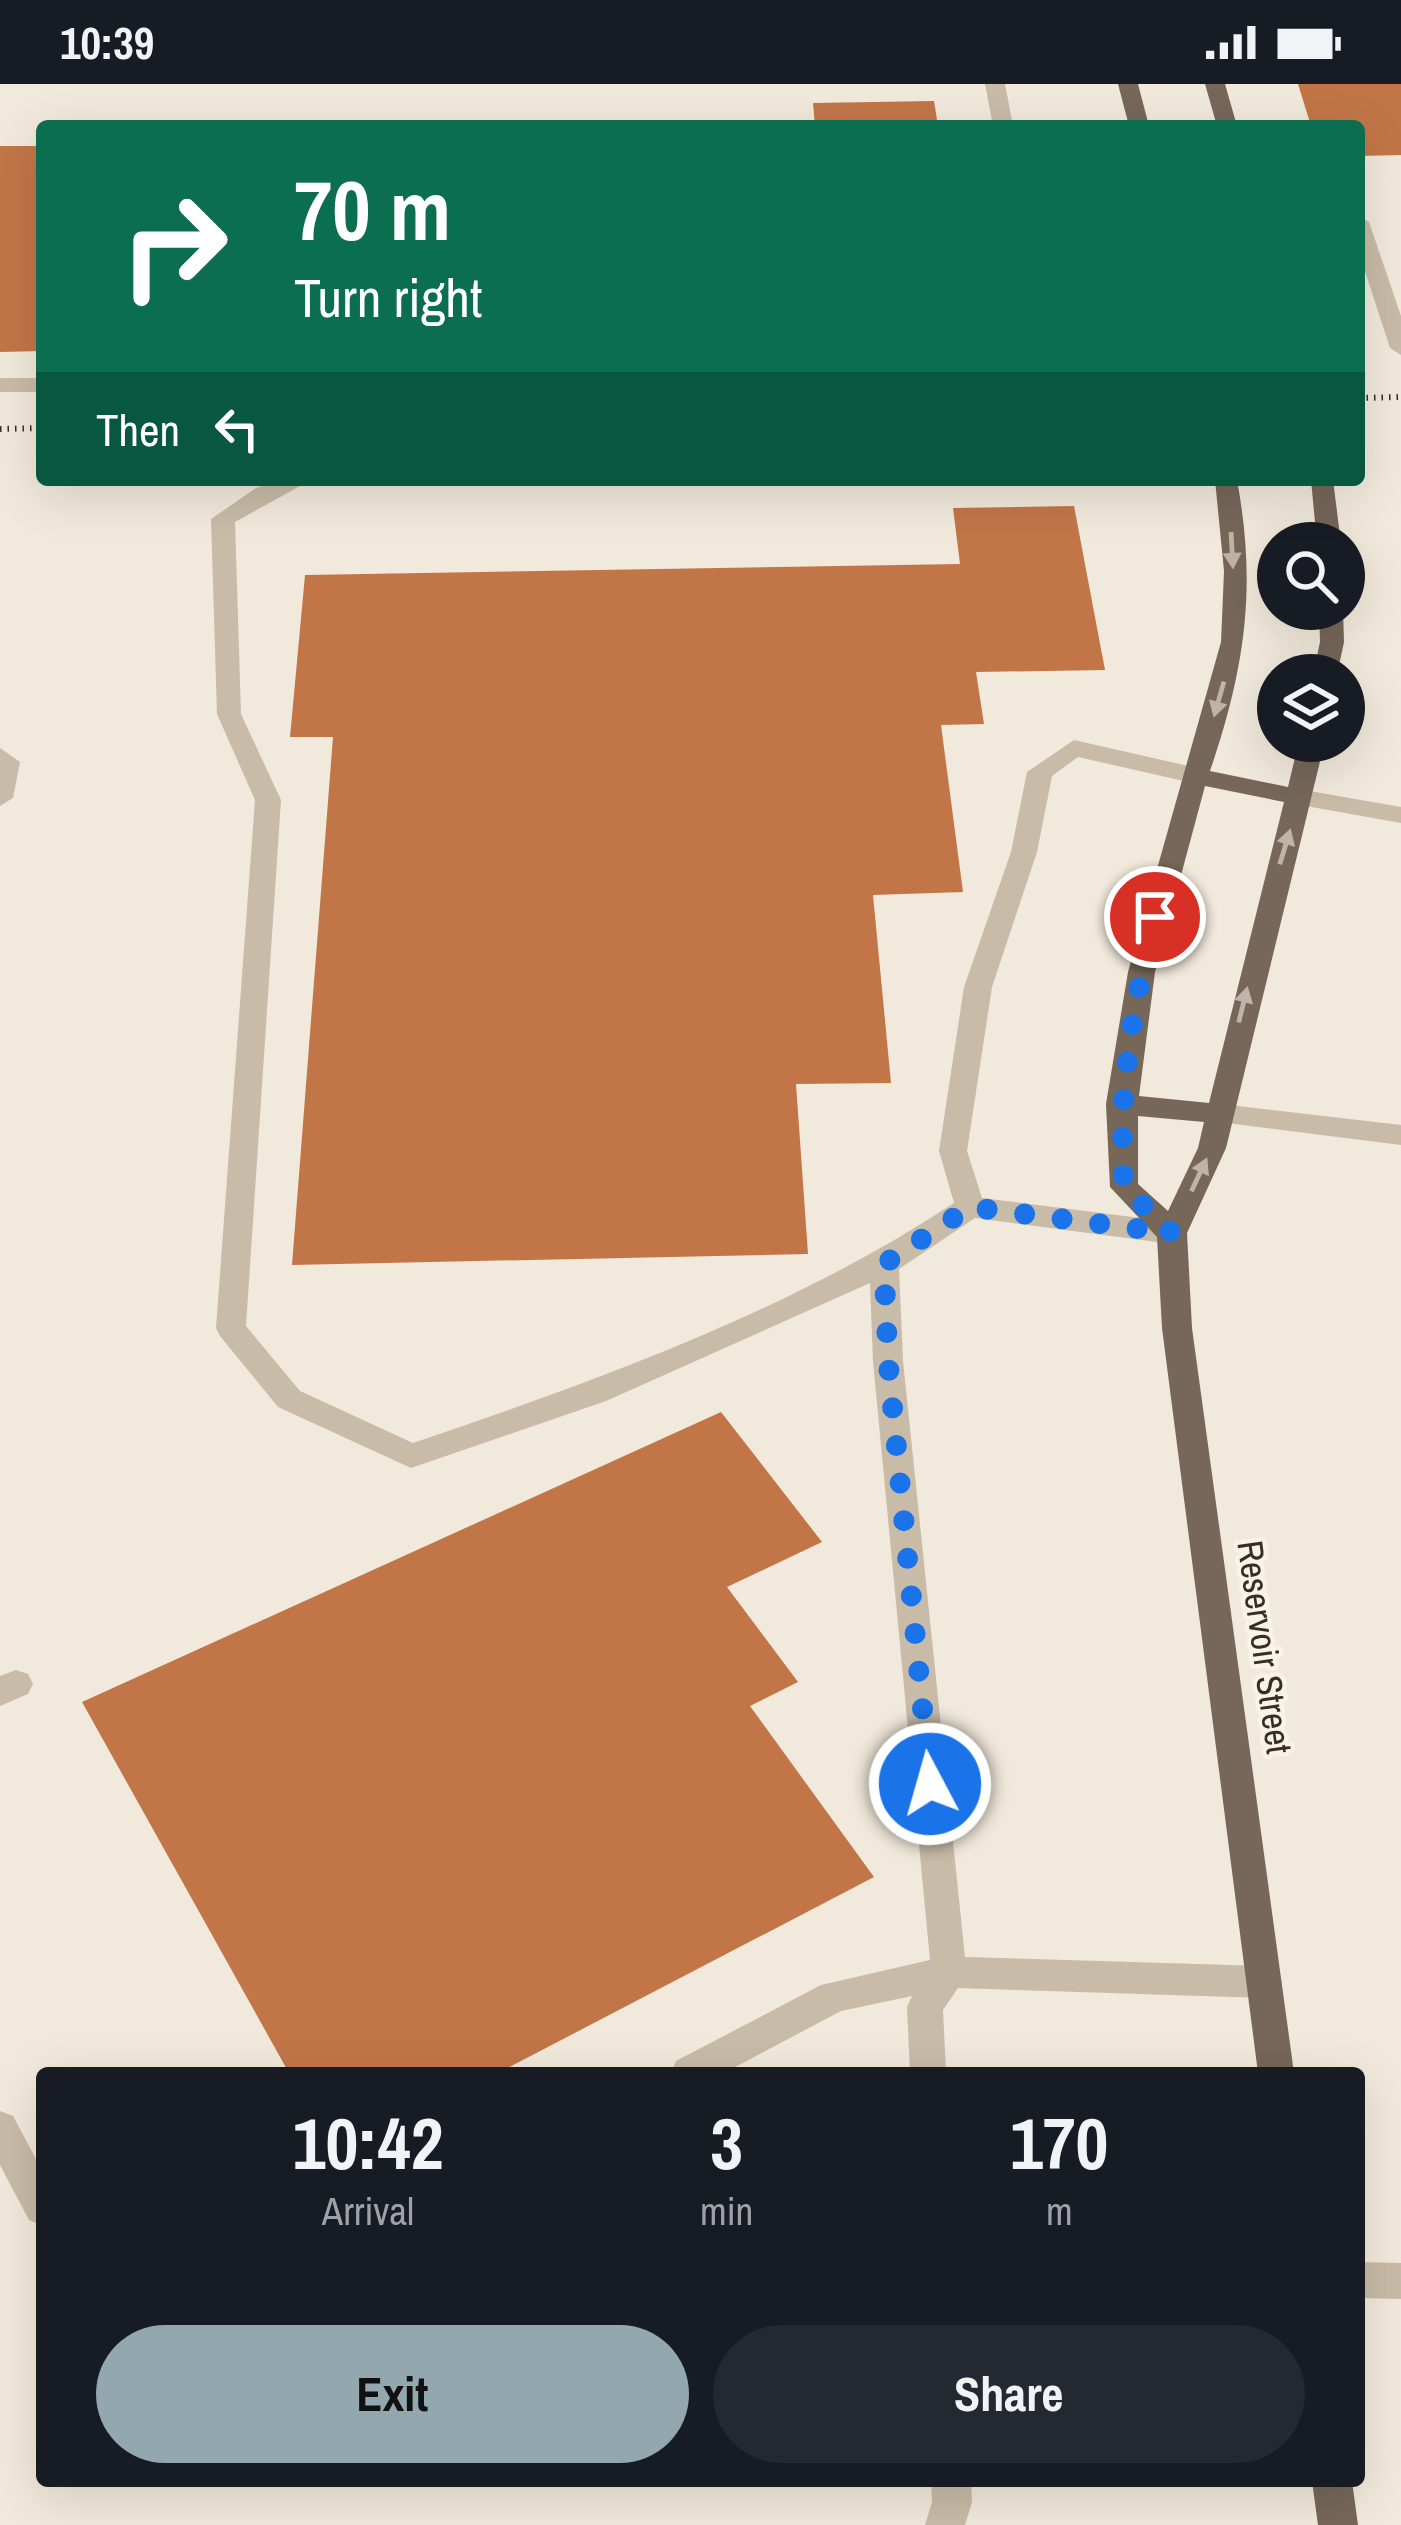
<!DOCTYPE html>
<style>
:root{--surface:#171b24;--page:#242831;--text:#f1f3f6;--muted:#9ea1a6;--accent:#92a7ae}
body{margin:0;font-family:"Archivo Narrow",sans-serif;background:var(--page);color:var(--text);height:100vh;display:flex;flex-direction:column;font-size:45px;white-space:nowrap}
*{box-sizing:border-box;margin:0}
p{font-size:39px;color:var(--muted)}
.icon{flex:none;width:66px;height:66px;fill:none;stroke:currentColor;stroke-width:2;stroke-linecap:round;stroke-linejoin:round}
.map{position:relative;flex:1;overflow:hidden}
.details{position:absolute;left:36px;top:1983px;width:1329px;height:420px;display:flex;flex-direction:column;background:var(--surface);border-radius:12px;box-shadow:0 12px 48px #0002}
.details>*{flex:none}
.banner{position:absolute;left:36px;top:36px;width:1329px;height:366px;border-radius:12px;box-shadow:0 12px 48px #0002;background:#0b6e4f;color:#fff;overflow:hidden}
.buttons{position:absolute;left:1257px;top:438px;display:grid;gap:24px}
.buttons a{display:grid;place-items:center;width:108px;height:108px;border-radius:50%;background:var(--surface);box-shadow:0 12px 48px #0002;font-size:60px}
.pin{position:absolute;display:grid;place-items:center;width:102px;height:102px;color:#fff;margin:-51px;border:6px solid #fff;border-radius:50%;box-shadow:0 3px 12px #0007}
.me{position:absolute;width:132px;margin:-66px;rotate:354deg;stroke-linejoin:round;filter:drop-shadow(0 0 9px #0008)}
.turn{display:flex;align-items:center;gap:42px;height:252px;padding:0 60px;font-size:54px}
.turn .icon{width:156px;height:156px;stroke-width:2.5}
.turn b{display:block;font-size:84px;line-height:102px}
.then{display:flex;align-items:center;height:114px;padding:0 60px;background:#0003;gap:24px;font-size:45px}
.eta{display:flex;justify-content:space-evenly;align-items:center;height:204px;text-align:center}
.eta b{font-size:72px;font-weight:800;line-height:84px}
.action{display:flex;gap:24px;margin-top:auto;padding:24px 60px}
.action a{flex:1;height:138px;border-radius:72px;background:var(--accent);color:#111;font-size:48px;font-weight:800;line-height:138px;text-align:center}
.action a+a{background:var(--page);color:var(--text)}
.status{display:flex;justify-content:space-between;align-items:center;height:84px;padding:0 60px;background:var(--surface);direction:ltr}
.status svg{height:33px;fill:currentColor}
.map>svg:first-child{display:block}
</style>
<div class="status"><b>10:39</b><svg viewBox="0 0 49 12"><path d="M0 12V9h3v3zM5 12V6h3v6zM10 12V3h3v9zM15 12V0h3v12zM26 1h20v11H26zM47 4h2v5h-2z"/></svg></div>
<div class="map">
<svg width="1401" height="2441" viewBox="0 0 1401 2441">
<rect width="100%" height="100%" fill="#f1e9db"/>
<path fill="#c27648" d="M1298,0H1401V71L1359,72V42H1311Z
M934,17L938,42H815L813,19Z
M0,62H42V267L0,268Z
M1074,422L1105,586L976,588L984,640L941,641L963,808L873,811L891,999L796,1000L808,1170L292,1181L333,653H290L305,491L960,480L953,424Z
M721,1328L822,1458L727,1503L798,1598L750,1622L874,1793L498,1989H289L82,1618Z"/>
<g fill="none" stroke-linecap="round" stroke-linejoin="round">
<path fill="#c8bba7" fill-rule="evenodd" d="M985,0H1005L1013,42H993Z
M1359,132L1369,138L1401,232V271L1390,264L1359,169Z
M0,294H42V308H0Z
M278,396H311L235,438L241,630L281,716L246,1242L300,1307L413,1359C599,1296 790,1227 954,1119L939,1067L964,903L1011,768L1027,688L1074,656L1206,686L1210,692L1197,700L1078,673L1052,692L1037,768L992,903L967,1067L982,1114L1172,1138L1187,1149L1172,1160L975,1134L899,1185L903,1277L965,1873L1264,1882L1277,1887L1282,1898L1277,1909L1264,1914L958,1904L943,1926L946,1989H910L907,1923L912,1912L841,1927L724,1989H671L676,1977L821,1901L930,1876L873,1277L870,1199L606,1317L411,1384L278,1323L220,1252L216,1244L255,716L217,630L211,435L256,404Z
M0,664L20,678L13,714L0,722Z
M1298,705L1401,723V739L1289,719L1285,713Z
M1221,1020L1401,1041V1061L1211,1037L1207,1030L1211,1023Z
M16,1586L28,1590L33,1600L28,1610L0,1622V1592Z
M0,2027L13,2032L42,2086V2142L29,2136L0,2081Z
M1359,2178L1401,2179V2215L1359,2214Z
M931,2397H971L972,2418L965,2441H925L932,2418Z"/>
<path fill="#766759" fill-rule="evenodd" d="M1118,0H1138L1149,42H1129Z
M1205,0H1225L1237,42H1217Z
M1215,396H1237C1257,504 1245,584 1210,687L1288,703L1299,657H1325L1226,1064L1187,1149L1192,1244L1294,1989H1258L1162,1244L1157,1153L1110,1103L1106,1020L1128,888L1221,558L1224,487ZM1205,702L1284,718L1209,1019L1139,1012L1155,888ZM1138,1032L1204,1038L1198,1064L1168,1127L1138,1100Z
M1311,396H1333L1341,459H1317Z
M1319,525H1343L1344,558L1337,591H1313L1320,558Z
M1312,2397H1352L1358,2441H1318Z"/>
<path stroke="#352e27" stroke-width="6" stroke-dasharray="1.5 6" stroke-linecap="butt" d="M1359,314L1401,313
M0,345L42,344"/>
</g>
<defs><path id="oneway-solid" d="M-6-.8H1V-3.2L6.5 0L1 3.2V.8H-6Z" transform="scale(3)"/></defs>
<g fill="#beb4a7">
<use href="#oneway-solid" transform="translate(1232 466) rotate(87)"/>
<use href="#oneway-solid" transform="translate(1219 615) rotate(106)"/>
<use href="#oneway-solid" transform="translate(1285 763) rotate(-73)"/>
<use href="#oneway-solid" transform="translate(1243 921) rotate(-76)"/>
<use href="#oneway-solid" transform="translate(1199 1091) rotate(-65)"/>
</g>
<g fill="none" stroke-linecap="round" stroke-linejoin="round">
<path stroke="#1a73e8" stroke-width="21" stroke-dasharray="0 37.8" d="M930,1700L888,1277L884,1180L970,1123L1172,1149L1124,1103C1118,1009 1132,924 1155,833"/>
</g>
<g text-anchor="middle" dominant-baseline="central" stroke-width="9" stroke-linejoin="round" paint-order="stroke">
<g font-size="36" fill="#352e27" stroke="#f9f3e7">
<text transform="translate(1265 1563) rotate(82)">Reservoir Street</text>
</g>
</g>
</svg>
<div class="buttons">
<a><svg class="icon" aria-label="search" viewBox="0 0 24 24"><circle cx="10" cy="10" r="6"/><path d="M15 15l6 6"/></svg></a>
<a><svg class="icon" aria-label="layers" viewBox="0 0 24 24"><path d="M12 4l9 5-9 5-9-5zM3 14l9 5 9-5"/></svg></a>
</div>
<div class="pin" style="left:1155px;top:833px;background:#d93025"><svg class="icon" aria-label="arrive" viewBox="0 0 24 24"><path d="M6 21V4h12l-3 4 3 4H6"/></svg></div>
<svg class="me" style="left:930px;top:1700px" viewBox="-20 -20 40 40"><circle r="17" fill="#1a73e8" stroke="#fff" stroke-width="3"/><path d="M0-11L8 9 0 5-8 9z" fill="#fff"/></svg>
<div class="banner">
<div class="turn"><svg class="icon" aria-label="right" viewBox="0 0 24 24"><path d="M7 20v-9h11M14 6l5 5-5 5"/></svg><div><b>70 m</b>Turn right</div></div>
<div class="then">Then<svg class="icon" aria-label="left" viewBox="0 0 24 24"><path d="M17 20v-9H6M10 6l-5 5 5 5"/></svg></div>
</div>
<section class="details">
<div class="eta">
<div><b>10:42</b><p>Arrival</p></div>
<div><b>3</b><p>min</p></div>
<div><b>170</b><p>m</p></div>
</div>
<div class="action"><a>Exit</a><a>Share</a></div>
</section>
</div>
